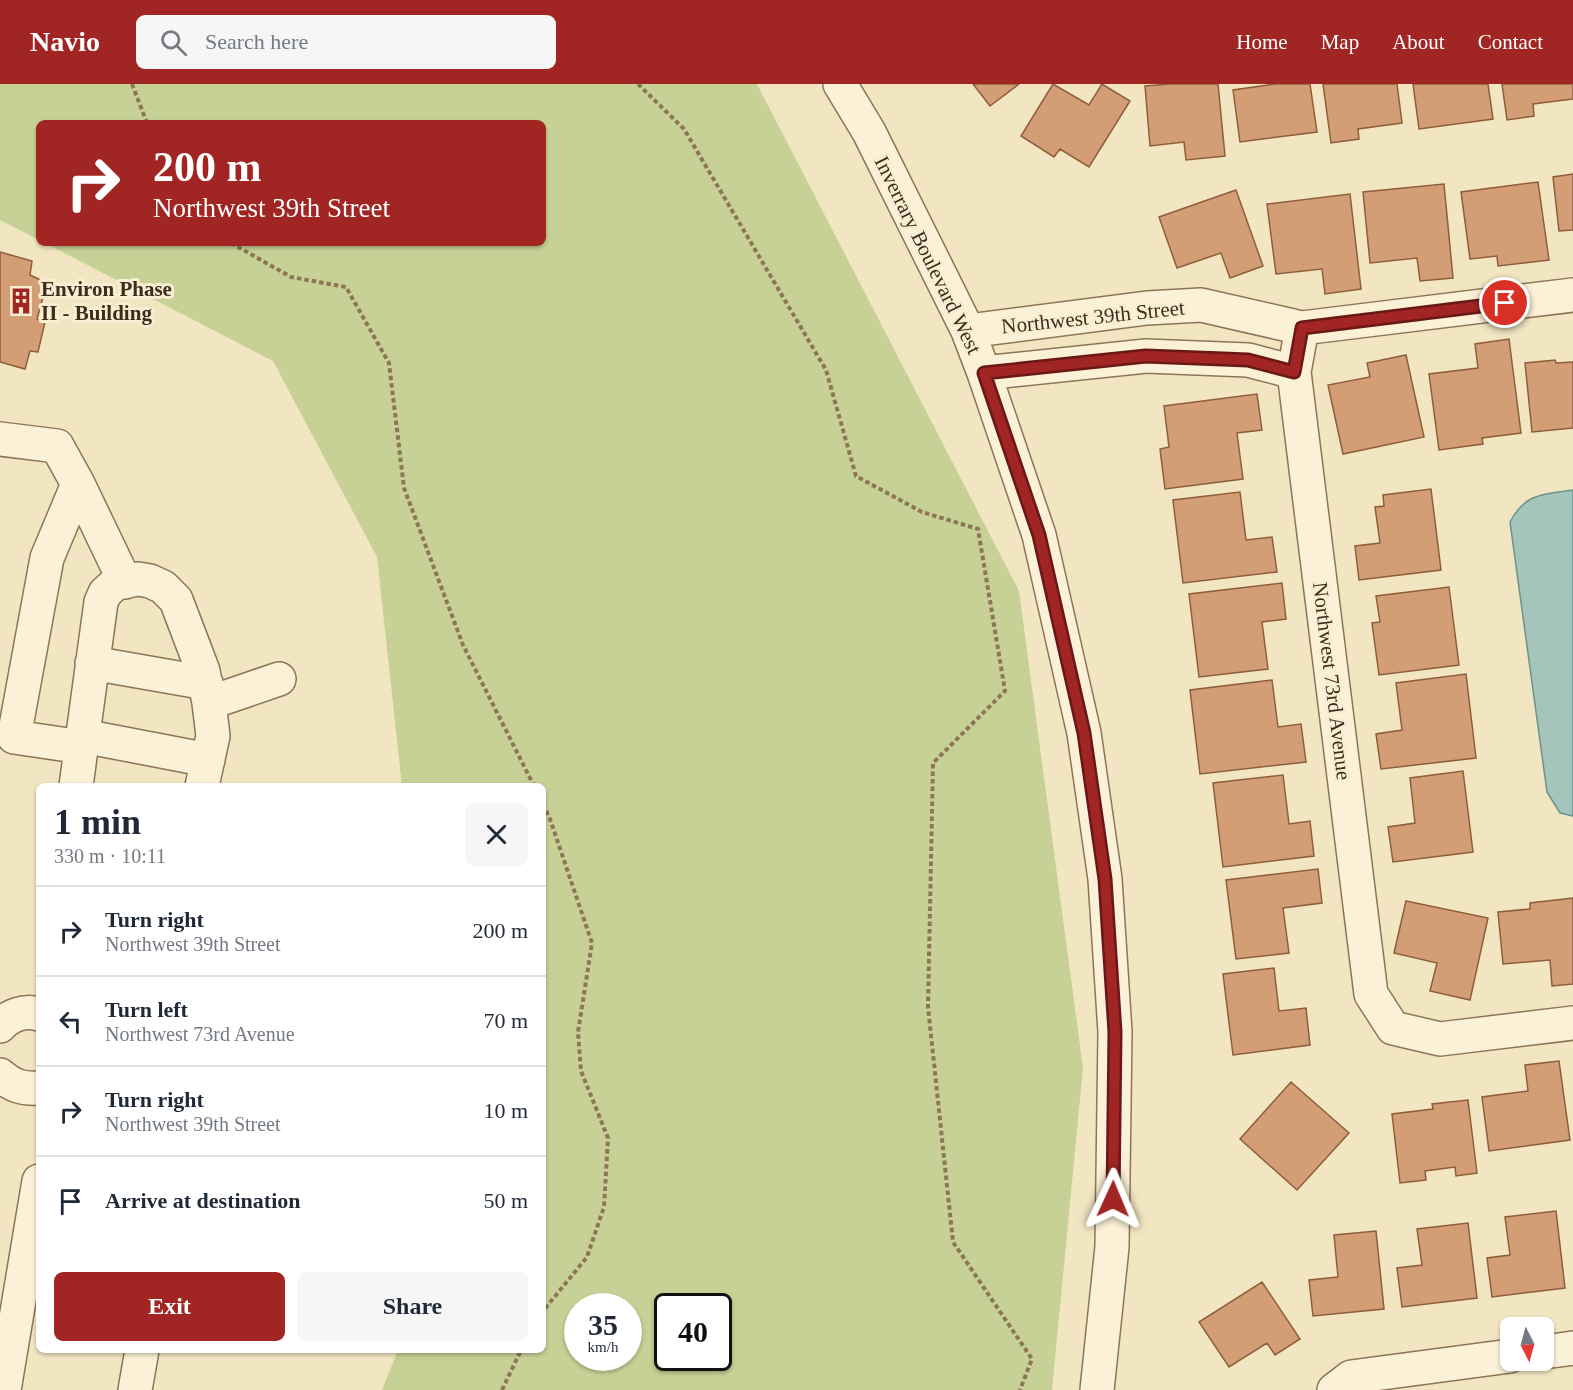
<!DOCTYPE html>
<meta charset="utf-8">
<style>
:root{--surface:#fff;--page:#f6f6f7;--text:#1f2937;--muted:#747a83;--line:#e0e1e3;--accent:#a12522}
body{margin:0;font-family:"Times New Roman",serif;background:var(--page);color:var(--text);height:100vh;display:flex;flex-direction:column;font-size:22px;white-space:nowrap}
*{box-sizing:border-box;margin:0}
p{font-size:20px;color:var(--muted)}
.icon{flex:none;width:33px;height:33px;fill:none;stroke:currentColor;stroke-width:2;stroke-linecap:round;stroke-linejoin:round}
.map{position:relative;flex:1;overflow:hidden}
.side{position:absolute;left:36px;top:699px;width:510px;height:570px;display:flex;flex-direction:column;background:var(--surface);border-radius:9px;box-shadow:0 2px 4px #0004}
.side>*{flex:none}
.top-card{position:absolute;left:36px;top:36px;width:510px;height:126px;border-radius:9px;box-shadow:0 2px 4px #0004;background:#a12522;color:#fff;overflow:hidden}
.needle{width:39px;rotate:174deg}
.tools{position:absolute;left:1500px;top:1233px;display:grid;gap:12px}
.tools a{display:grid;place-items:center;width:54px;height:54px;border-radius:9px;background:var(--surface);box-shadow:0 2px 4px #0004;font-size:30px}
.speed{position:absolute;left:564px;top:1209px;display:flex;gap:12px;font-size:30px;font-weight:700;text-align:center}
.speed>*{display:grid;place-content:center;width:78px;height:78px;border-radius:50%;background:var(--surface);box-shadow:0 2px 4px #0004;line-height:1}
.speed small{font-size:15px;font-weight:400}
.speed .limit{border:3px solid #111;border-radius:9px;background:#fff;color:#111}
.pin{position:absolute;display:grid;place-items:center;width:51px;height:51px;color:#fff;margin:-26px;border:3px solid #fff;border-radius:50%;box-shadow:0 2px 6px #0007}
.me{position:absolute;width:66px;margin:-33px;rotate:1deg;stroke-linejoin:round;filter:drop-shadow(0 0 4px #0008)}
.turn{display:flex;align-items:center;gap:21px;height:126px;padding:0 18px;font-size:27px}
.turn .icon{width:78px;height:78px;stroke-width:2.5}
.turn b{display:block;font-size:42px;line-height:51px}
.round{display:grid;place-items:center;flex:none;width:63px;height:63px;border-radius:9px;background:var(--page)}
.headline{display:flex;align-items:center;justify-content:space-between;height:102px;padding:0 18px}
h1{font-size:36px;font-weight:600;line-height:45px}
.primary-button{display:flex;gap:12px;margin-top:auto;padding:12px 18px}
.primary-button a{flex:1;height:69px;border-radius:9px;background:var(--accent);color:#fff;font-size:24px;font-weight:600;line-height:69px;text-align:center}
.primary-button a+a{background:var(--page);color:var(--text)}
ul{padding:0;list-style:none}
li{display:flex;align-items:center;gap:18px;height:90px;padding:0 18px;border-top:2px solid var(--line)}
li div{flex:1}
li b{display:block;font-size:22px}
li em{font-style:normal}
header{display:flex;align-items:center;gap:36px;box-sizing:border-box;height:84px;padding:0 30px;background:var(--accent);color:#fff}
header strong{font-size:28px}
nav{display:flex;gap:33px;margin-inline-start:auto;font-size:21px}
.search{width:420px;height:54px;background:var(--page);display:flex;align-items:center;gap:15px;box-sizing:border-box;padding:0 21px;border-radius:9px;color:var(--muted);font-size:22px}
.map>svg:first-child{display:block}
</style>
<header>
<strong>Navio</strong>
<div class="search"><svg class="icon" aria-label="search" viewBox="0 0 24 24"><circle cx="10" cy="10" r="6"/><path d="M15 15l6 6"/></svg>Search here</div>
<nav><a>Home</a><a>Map</a><a>About</a><a>Contact</a></nav>
</header>
<div class="map">
<svg width="1573" height="1306" viewBox="0 0 1573 1306">
<rect width="100%" height="100%" fill="#f2e5c2"/>
<path fill="#c8d195" fill-rule="evenodd" d="M0,0H757L1019,507L1083,984L1052,1306H382L398,1266H543V702H402L377,473L273,277L45,159H543V39H39V156L0,136ZM578,1222H628V1274H578ZM668,1222H718V1274H668Z"/>
<path fill="#a5c4bb" stroke="#6b938a" stroke-width="1.5" d="M1573,406V732L1560,729L1547,708L1510,438C1525,409 1544,410 1573,406Z"/>
<path fill="#d39e75" stroke="#8e5e3b" stroke-width="1.5" d="M973,0H1019L990,22Z
M1053,0L1089,21L1102,0L1130,17L1089,83L1060,65L1054,73L1021,52Z
M1170,0H1218L1225,72L1186,76L1184,58L1150,62L1145,2Z
M1310,0L1317,48L1240,58L1233,6L1275,0Z
M1323,0H1397L1402,39L1358,45L1359,55L1331,59Z
M1413,0H1488L1493,35L1419,45Z
M1502,0H1573V15L1533,20L1534,32L1507,36Z
M1573,90V146L1559,147L1553,93Z
M1538,98L1549,176L1498,182L1497,172L1470,175L1461,108Z
M1444,100L1453,194L1420,197L1417,174L1370,179L1363,108Z
M1236,106L1263,182L1230,194L1221,169L1177,184L1159,133Z
M1350,110L1361,205L1325,210L1322,185L1276,190L1267,120Z
M0,168L32,177L30,191L47,199L37,235L45,238L38,268L30,267L25,285L0,278Z
M1509,255L1521,349L1482,354L1483,360L1439,366L1429,290L1478,284L1475,260Z
M1406,271L1424,353L1343,370L1328,301L1370,293L1367,279Z
M1555,276L1556,279L1573,278V344L1532,348L1525,279Z
M1257,310L1262,346L1237,349L1243,395L1165,405L1160,365L1169,363L1164,322Z
M1431,405L1441,486L1359,496L1355,462L1380,459L1375,423L1384,422L1383,411Z
M1240,408L1246,456L1272,453L1277,488L1183,499L1173,416Z
M1282,499L1286,535L1262,538L1268,585L1199,593L1189,510Z
M1449,503L1459,581L1379,591L1372,539L1380,538L1376,512Z
M1466,590L1476,674L1381,685L1376,650L1402,646L1396,599Z
M1272,596L1278,643L1301,640L1306,678L1200,690L1190,606Z
M1463,687L1473,768L1393,778L1388,743L1415,739L1410,694Z
M1283,691L1289,740L1310,737L1314,772L1223,783L1213,699Z
M1318,785L1322,819L1283,824L1289,869L1236,875L1226,796Z
M1573,814V900L1552,902L1550,876L1503,880L1498,828L1530,825V819Z
M1406,817L1488,834L1470,916L1430,907L1437,879L1394,869Z
M1274,884L1279,927L1306,924L1310,961L1233,971L1223,890Z
M1559,977L1570,1056L1489,1067L1482,1013L1528,1007L1525,981Z
M1291,998L1349,1049L1297,1106L1240,1055Z
M1468,1016L1477,1089L1456,1092L1455,1083L1425,1087L1426,1096L1400,1099L1392,1030L1433,1025L1432,1020Z
M1556,1127L1565,1204L1492,1213L1487,1174L1510,1171L1505,1133Z
M1468,1139L1477,1214L1402,1223L1397,1184L1422,1181L1417,1145Z
M1376,1147L1384,1225L1313,1232L1309,1196L1338,1193L1334,1151Z
M1262,1198L1300,1255L1275,1271L1267,1259L1229,1283L1199,1238Z"/>
<g fill="none" stroke-linecap="round" stroke-linejoin="round">
<g stroke="#8d7557" stroke-width="36">
<path id="minor" d="M840,0L869,48L968,247L984,289L1039,451L1084,649L1105,795L1115,948L1112,1163L1097,1306
M1302,244L1294,288L1371,910L1393,944L1440,955L1573,939
M968,247L1147,224L1201,221L1302,244L1573,211
M984,289L1146,272L1248,276L1294,288
M0,355L57,362L78,400L125,498
M78,400L47,474L14,653L82,663
M92,579L206,599
M209,619L279,595
M83,652L208,676
M76,702L101,518L105,509L116,499L138,495L150,497L163,503L176,516L203,587L209,619L213,652L202,702
M0,942C10,931 24,926 39,930
M0,991C13,1002 22,1005 39,1004
M1544,1268L1573,1264
M4,1306L39,1097
M135,1306L142,1266
M1334,1306L1351,1293L1510,1272"/>
</g>
<path stroke="#8d7557" stroke-width="4" stroke-dasharray="4.5 3" stroke-linecap="butt" d="M132,0L147,39
M638,0L684,45L826,286L856,392L922,428L978,445L1005,607L933,679L928,923L953,1158L1032,1275L1020,1306
M231,159L291,193L346,203L389,279L404,404L463,561L534,702
M543,720L550,735L592,859L578,948L581,987L608,1054L604,1123L587,1173L543,1227
M502,1306L521,1266"/>
<use href="#minor" stroke="#fbf1d6" stroke-width="33"/>
</g>
<g fill="none" stroke-linecap="round" stroke-linejoin="round">
<g stroke="#691816" stroke-width="15">
<path id="route" d="M1113,1115L1115,948L1105,795L1084,649L1039,451L984,289L1146,272L1248,276L1294,288L1302,244L1505,219"/>
</g>
<use href="#route" stroke="#a12522" stroke-width="10"/>
</g>
<defs>
<g id="building-bare" transform="scale(2.07)"><path d="M-4-6H4V6H1V3H-1V6H-4ZM-2.5-4.3h1.7v1.8h-1.7ZM.8-4.3h1.7v1.8H.8ZM-2.5-1h1.7V.8h-1.7ZM.8-1h1.7V.8H.8Z" fill="#a12522" stroke="#f8eed2" stroke-width="2.5" paint-order="stroke"/></g>
</defs>
<g fill-rule="evenodd">
<use href="#building-bare" x="21" y="217"/>
</g>
<g text-anchor="middle" dominant-baseline="central" stroke-width="6" stroke-linejoin="round" paint-order="stroke">
<g font-size="21" fill="#3c2d1d" stroke="#f8eed2">
<text transform="translate(928 171) rotate(64)">Inverrary Boulevard West</text>
<text transform="translate(1093 233) rotate(-6)">Northwest 39th Street</text>
<text transform="translate(1332 597) rotate(83)">Northwest 73rd Avenue</text>
</g>
<g font-size="21" font-weight="bold" fill="#3c2d1d" stroke="#f8eed2" text-anchor="start">
<text x="41" y="205">Environ Phase<tspan x="41" dy="24">II - Building</tspan></text>
</g>
</g>
</svg>
<div class="tools">
<a><svg class="needle" viewBox="-14 -14 28 28"><path d="M0-13l5 13h-10z" fill="#e53935"/><path d="M0 13l5-13h-10z" fill="#747a83"/></svg></a>
</div>
<div class="speed"><div>35<small>km/h</small></div><div class="limit">40</div></div>
<div class="pin" style="left:1505px;top:219px;background:#d93025"><svg class="icon" aria-label="arrive" viewBox="0 0 24 24"><path d="M6 21V4h12l-3 4 3 4H6"/></svg></div>
<svg class="me" style="left:1113px;top:1115px" viewBox="-20 -20 40 40"><path d="M0-17L14 15 0 8-14 15z" fill="#a12522" stroke="#fff" stroke-width="4"/></svg>
<div class="top-card">
<div class="turn"><svg class="icon" aria-label="right" viewBox="0 0 24 24"><path d="M7 20v-9h11M14 6l5 5-5 5"/></svg><div><b>200 m</b>Northwest 39th Street</div></div>
</div>
<section class="side">
<div class="headline"><div><h1>1 min</h1><p>330 m · 10:11</p></div><a class="round"><svg class="icon" aria-label="close" viewBox="0 0 24 24"><path d="M6 6l12 12M18 6L6 18"/></svg></a></div>
<ul>
<li><svg class="icon" aria-label="right" viewBox="0 0 24 24"><path d="M7 20v-9h11M14 6l5 5-5 5"/></svg><div><b>Turn right</b><p>Northwest 39th Street</p></div><em>200 m</em></li>
<li><svg class="icon" aria-label="left" viewBox="0 0 24 24"><path d="M17 20v-9H6M10 6l-5 5 5 5"/></svg><div><b>Turn left</b><p>Northwest 73rd Avenue</p></div><em>70 m</em></li>
<li><svg class="icon" aria-label="right" viewBox="0 0 24 24"><path d="M7 20v-9h11M14 6l5 5-5 5"/></svg><div><b>Turn right</b><p>Northwest 39th Street</p></div><em>10 m</em></li>
<li><svg class="icon" aria-label="arrive" viewBox="0 0 24 24"><path d="M6 21V4h12l-3 4 3 4H6"/></svg><div><b>Arrive at destination</b></div><em>50 m</em></li>
</ul>
<div class="primary-button"><a>Exit</a><a>Share</a></div>
</section>
</div>
